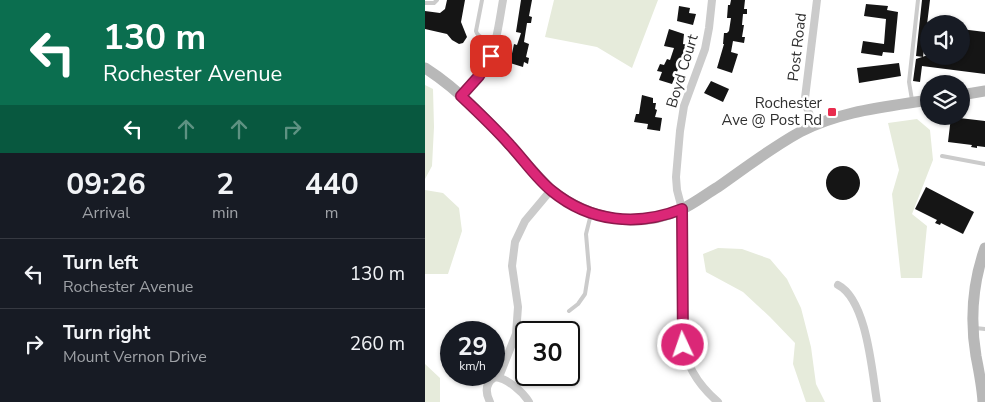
<!DOCTYPE html>
<style>
:root{--surface:#171b24;--page:#20242c;--text:#f1f3f6;--muted:#9ea1a6;--line:#363941}
body{margin:0;font-family:"Nunito Sans",sans-serif;background:var(--page);color:var(--text);height:100vh;display:flex;flex-direction:column;font-size:19px;white-space:nowrap}
*{box-sizing:border-box;margin:0}
p{font-size:16px;color:var(--muted)}
.icon{flex:none;width:28px;height:28px;fill:none;stroke:currentColor;stroke-width:2;stroke-linecap:round;stroke-linejoin:round}
.map{position:relative;flex:1;overflow:hidden}
.panel{display:flex;flex-direction:column;background:var(--surface);width:425px}
.panel>*{flex:none}
.guide{background:#0b6e4f;color:#fff;overflow:hidden}
.controls{position:absolute;left:495px;top:15px;display:grid;gap:10px}
.controls a{display:grid;place-items:center;width:50px;height:50px;border-radius:50%;background:var(--surface);box-shadow:0 1px 4px #0004;font-size:25px}
.speed{position:absolute;left:15px;top:321px;display:flex;gap:10px;font-size:25px;font-weight:700;text-align:center}
.speed>*{display:grid;place-content:center;width:65px;height:65px;border-radius:50%;background:var(--surface);box-shadow:0 1px 4px #0004;line-height:1}
.speed small{font-size:12px;font-weight:400}
.speed .limit{border:2px solid #111;border-radius:8px;background:#fff;color:#111}
.pin{position:absolute;display:grid;place-items:center;width:42px;height:42px;color:#fff;margin:-21px;border-radius:10px;box-shadow:0 2px 8px #0006}
.me{position:absolute;width:55px;margin:-28px;rotate:357deg;stroke-linejoin:round;filter:drop-shadow(0 0 4px #0008)}
.turn{display:flex;align-items:center;gap:18px;height:105px;padding:0 20px;font-size:22px}
.turn .icon{width:65px;height:65px;stroke-width:2.5}
.turn b{display:block;font-size:35px;line-height:42px}
.lanes{display:flex;align-items:center;height:48px;padding:0 20px;background:#0003;justify-content:center;gap:25px;direction:ltr}
.lanes .off{opacity:.35}
.eta{display:flex;justify-content:space-evenly;align-items:center;height:85px;text-align:center}
.eta b{font-size:30px;font-weight:700;line-height:35px}
ul{padding:0;list-style:none}
li{display:flex;align-items:center;gap:15px;height:70px;padding:0 20px;border-top:1px solid var(--line)}
li div{flex:1}
li b{display:block;font-size:19px}
li em{font-style:normal}
main{display:flex;flex:1;min-height:0}
.map>svg:first-child{display:block}
</style>
<main>
<section class="panel">
<div class="guide">
<div class="turn"><svg class="icon" aria-label="left" viewBox="0 0 24 24"><path d="M17 20v-9H6M10 6l-5 5 5 5"/></svg><div><b>130 m</b>Rochester Avenue</div></div>
<div class="lanes"><svg class="icon" aria-label="left" viewBox="0 0 24 24"><path d="M17 20v-9H6M10 6l-5 5 5 5"/></svg><svg class="icon off" aria-label="ahead" viewBox="0 0 24 24"><path d="M12 20V5M6 11l6-6 6 6"/></svg><svg class="icon off" aria-label="ahead" viewBox="0 0 24 24"><path d="M12 20V5M6 11l6-6 6 6"/></svg><svg class="icon off" aria-label="right" viewBox="0 0 24 24"><path d="M7 20v-9h11M14 6l5 5-5 5"/></svg></div>
</div>
<div class="eta">
<div><b>09:26</b><p>Arrival</p></div>
<div><b>2</b><p>min</p></div>
<div><b>440</b><p>m</p></div>
</div>
<ul>
<li><svg class="icon" aria-label="left" viewBox="0 0 24 24"><path d="M17 20v-9H6M10 6l-5 5 5 5"/></svg><div><b>Turn left</b><p>Rochester Avenue</p></div><em>130 m</em></li>
<li><svg class="icon" aria-label="right" viewBox="0 0 24 24"><path d="M7 20v-9h11M14 6l5 5-5 5"/></svg><div><b>Turn right</b><p>Mount Vernon Drive</p></div><em>260 m</em></li>
</ul>
</section>
<div class="map">
<svg width="560" height="402" viewBox="0 0 560 402">
<rect width="100%" height="100%" fill="#fff"/>
<path fill="#e6ebdb" d="M129,0H233L207,68L172,47L120,37Z
M0,85L8,89L9,127L7,166L0,179Z
M492,119L505,130L508,160L487,214L502,226L497,278H476L467,194L474,170L463,123Z
M0,190L18,193L34,208L37,231L23,274H0Z
M293,248L317,249L345,259L362,279L376,308L386,347L391,384L400,402H381L368,364L370,343L345,317L318,292L281,272L278,254Z
M0,364L15,378V402H0Z"/>
<path fill="#151515" d="M22,0H40L36,22L42,37L38,43L34,44L27,40L22,34L0,29V11L15,13L20,9Z
M96,0H107L104,16L107,17L106,23H102L99,42L104,44L101,57L104,58L103,64L99,62L98,67L85,63L89,44L92,45L96,33L91,32Z
M306,0H320L319,9H322V14H318L317,25H319L317,37H320L319,43L308,41L306,52L313,54L307,73L292,68L299,44H298L299,33H302L304,31L306,18H302L303,5H305Z
M497,0H505L498,57L491,56Z
M441,4L463,6L462,10L473,12L469,53L458,52L457,56L436,53L438,41L459,44L460,31L461,19L439,16Z
M254,6L265,8L264,13L271,14L268,25L252,21Z
M244,29L259,34L258,44L263,45L247,84L234,80L237,72L232,71L235,64L239,65L242,59L245,60L249,48L239,46Z
M536,29L560,32V74L497,66L495,82L488,81L491,59L500,56H536Z
M474,63L476,76L434,83L432,68Z
M286,81L304,89L298,102L279,93Z
M217,95L228,98V103H231L230,109L232,110L230,117L237,118L235,131L222,129L223,124L209,122L211,114H214Z
M526,117L560,121V147L552,146V148L546,147L547,145L523,142Z
M401 183a17 17 0 1 1 34 0a17 17 0 1 1-34 0Z
M501,187L549,212L538,234L516,223L515,225L510,223L512,220L490,209Z"/>
<g fill="none" stroke-linecap="round" stroke-linejoin="round">
<path stroke="#cbcbcb" stroke-width="4" d="M57,0L51,31C53,39 64,39 71,40
M0,3H9L12,0
M487,100L484,82L493,0
M517,156L560,164
M144,311L153,304L160,294L164,269L161,234L166,214
M550,328L560,329"/>
<path stroke="#cbcbcb" stroke-width="8" d="M287,0L284,28L280,49L259,106L255,131L251,177L252,190L257,209L256,335C260,363 271,383 293,402
M36,96C45,86 55,77 61,65C72,45 74,22 78,0
M389,126L381,105L380,98L392,0
M413,285C442,300 447,372 452,402
M74,377L91,334L93,307L87,266L90,242L100,221L126,190
M65,402C60,392 60,383 70,377C82,378 98,392 104,402"/>
<path stroke="#b8b8b8" stroke-width="11" d="M0,68C50,100 85,148 126,190C164,219 212,230 257,209C270,203 281,194 293,187C320,168 346,148 375,132C415,111 460,107 504,100
M536,95L560,91
M558,402C557,386 554,371 551,356C545,320 548,282 560,248"/>
</g>
<g fill="none" stroke-linecap="round" stroke-linejoin="round">
<g stroke="#8e194d" stroke-width="12">
<path id="route" d="M66,56L54,76L36,96C53,112 70,128 85,145C99,160 111,178 127,191C165,222 212,227 257,209L258,345"/>
</g>
<use href="#route" stroke="#db2777" stroke-width="9"/>
</g>
<rect fill="#e82c4e" stroke="#fff" stroke-width="2" x="402" y="107" width="10" height="10" rx="2.5"/>
<g text-anchor="middle" dominant-baseline="central" stroke-width="5" stroke-linejoin="round" paint-order="stroke">
<g font-size="15" fill="#2e2e2e" stroke="#fff">
<text transform="translate(372 47) rotate(-83)">Post Road</text>
<text transform="translate(257 71) rotate(-73)">Boyd Court</text>
</g>
<g font-size="15" fill="#2e2e2e" stroke="#fff" text-anchor="end">
<text x="397" y="103">Rochester<tspan x="397" dy="17">Ave @ Post Rd</tspan></text>
</g>
</g>
</svg>
<div class="controls">
<a><svg class="icon" aria-label="sound" viewBox="0 0 24 24"><path d="M4 9h4l5-4v14l-5-4H4zM17 9q2 3 0 6"/></svg></a>
<a><svg class="icon" aria-label="layers" viewBox="0 0 24 24"><path d="M12 4l9 5-9 5-9-5zM3 14l9 5 9-5"/></svg></a>
</div>
<div class="speed"><div>29<small>km/h</small></div><div class="limit">30</div></div>
<div class="pin" style="left:66px;top:56px;background:#d93025"><svg class="icon" aria-label="arrive" viewBox="0 0 24 24"><path d="M6 21V4h12l-3 4 3 4H6"/></svg></div>
<svg class="me" style="left:258px;top:345px" viewBox="-20 -20 40 40"><circle r="17" fill="#db2777" stroke="#fff" stroke-width="3"/><path d="M0-11L8 9 0 5-8 9z" fill="#fff"/></svg>
</div>
</main>
